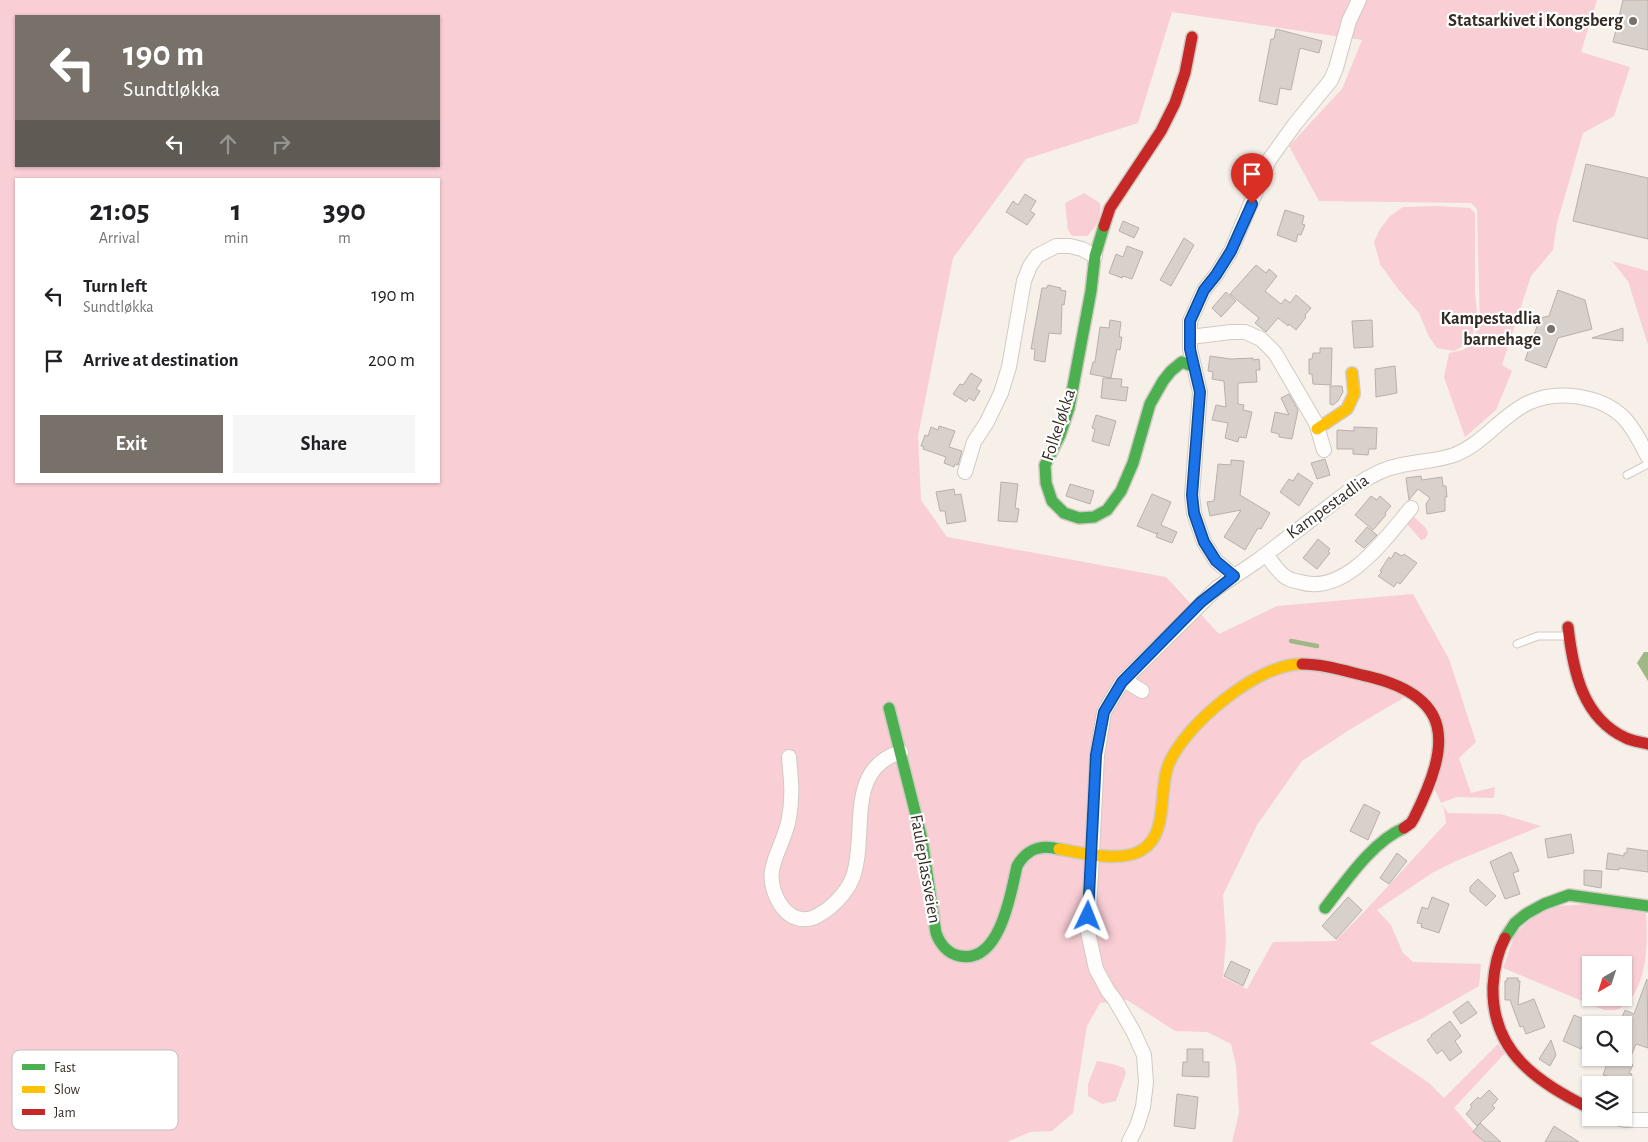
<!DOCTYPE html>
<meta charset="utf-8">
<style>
:root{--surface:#fff;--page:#f6f6f6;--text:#202124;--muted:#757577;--accent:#787169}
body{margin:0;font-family:"Alegreya Sans",sans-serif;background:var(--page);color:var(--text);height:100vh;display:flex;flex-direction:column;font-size:19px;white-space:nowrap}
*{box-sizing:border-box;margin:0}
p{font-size:16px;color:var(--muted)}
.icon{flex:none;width:28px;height:28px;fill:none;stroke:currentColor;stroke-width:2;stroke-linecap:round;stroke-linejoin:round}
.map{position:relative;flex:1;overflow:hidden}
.panel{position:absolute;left:15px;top:178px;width:425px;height:305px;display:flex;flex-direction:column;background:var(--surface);border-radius:0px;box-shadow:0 1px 4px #0004}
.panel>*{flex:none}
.banner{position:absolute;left:15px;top:15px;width:425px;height:152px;border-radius:0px;box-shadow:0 1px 4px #0004;background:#787169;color:#fff;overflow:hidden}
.needle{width:32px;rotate:219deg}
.fabs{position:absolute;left:1582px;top:956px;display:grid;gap:10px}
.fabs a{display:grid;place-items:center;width:50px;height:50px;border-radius:0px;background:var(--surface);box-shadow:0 1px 4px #0004;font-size:25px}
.pin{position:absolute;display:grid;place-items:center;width:42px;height:42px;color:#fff;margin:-51px -21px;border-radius:50% 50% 50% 0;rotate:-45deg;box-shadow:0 0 5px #0007}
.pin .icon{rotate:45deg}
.me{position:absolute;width:55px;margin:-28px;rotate:2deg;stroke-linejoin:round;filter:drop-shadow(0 0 4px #0008)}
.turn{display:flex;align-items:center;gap:18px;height:105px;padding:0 25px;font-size:22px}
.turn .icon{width:65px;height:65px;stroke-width:2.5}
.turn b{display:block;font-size:35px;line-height:42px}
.lanes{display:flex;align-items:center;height:48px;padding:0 25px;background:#0003;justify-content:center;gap:25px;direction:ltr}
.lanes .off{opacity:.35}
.eta{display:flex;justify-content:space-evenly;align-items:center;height:85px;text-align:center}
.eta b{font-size:30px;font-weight:700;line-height:35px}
.action{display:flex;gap:10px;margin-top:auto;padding:10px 25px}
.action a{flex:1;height:58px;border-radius:0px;background:var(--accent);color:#fff;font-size:20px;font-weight:700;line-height:58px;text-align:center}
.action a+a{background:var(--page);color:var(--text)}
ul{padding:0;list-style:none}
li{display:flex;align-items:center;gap:15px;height:65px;padding:0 25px}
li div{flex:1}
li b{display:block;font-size:19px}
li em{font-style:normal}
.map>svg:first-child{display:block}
</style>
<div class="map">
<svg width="1648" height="1142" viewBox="0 0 1648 1142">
<rect width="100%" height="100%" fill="#f6f0e9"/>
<path fill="#f9ced5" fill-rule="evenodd" d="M0,0H1597L1581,52L1630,67L1614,116L1583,133L1557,223L1553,250L1531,276L1502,365L1512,371L1496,410L1465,437L1444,377L1449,353L1463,350L1470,345L1480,324L1477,209L1471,203L1319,201L1289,146L1342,89L1362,40L1172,12L1138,123L1026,159L953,258L918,436L921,500L947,537L1166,577L1219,634L1277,606L1413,594L1449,659L1476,742L1459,758L1471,793L1495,787L1494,798L1457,797L1441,803L1448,813L1500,814L1541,826L1456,861L1432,873L1377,910L1391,925L1403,953L1413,962L1481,964L1479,986L1423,1018L1370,1043L1429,1083L1444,1098L1498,1044L1505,1053L1454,1108L1484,1142H1232L1239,1113L1236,1065L1231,1044L1207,1032L1175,1031L1127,1000L1100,1003L1087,1026L1073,1113L1052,1131L1030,1132L1007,1142H0ZM16,16H439V166H16ZM16,179H439V481H16ZM1417,690L1435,707V790L1444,809L1446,823L1364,912L1335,941L1273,942L1247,989L1223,977L1226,940L1223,895L1257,825L1302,761L1349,730Z
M1084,193L1100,203C1102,216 1097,227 1087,236H1072L1068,230L1065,203Z
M1438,206L1470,208L1475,213V293L1478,323L1468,343L1454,351L1437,348L1429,337L1419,313L1398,289L1380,264L1374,242L1380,229L1390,216L1403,207Z
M1612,261L1648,271V345L1628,281Z
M1413,516L1426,528L1428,534L1425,539L1421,540L1407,524Z
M1588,904L1646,913C1648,943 1648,992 1619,1009C1615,1011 1608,1010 1604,1010L1503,968L1515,934L1536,914L1558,906ZM1591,965H1624V998H1591Z
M1097,1061L1113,1064L1124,1068L1126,1073L1116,1101L1102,1104L1088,1096V1084Z"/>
<path fill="#a0b887" d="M1644,652H1648V681L1637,663Z"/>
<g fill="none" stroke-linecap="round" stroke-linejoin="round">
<path stroke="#a0b887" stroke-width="4.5" d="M1291,641L1317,646"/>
</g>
<path fill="#d8d0cb" stroke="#b8b0ab" d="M1623,0H1648V50L1613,42Z
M1276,29L1322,41L1319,53L1300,48L1291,90L1280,88L1277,105L1259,101L1271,39H1274Z
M1586,164L1648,178V239L1573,221Z
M1025,194L1036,201L1030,211L1035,214L1027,225L1006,212L1013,201L1018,205Z
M1285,210L1304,216L1302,224L1305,225L1301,235L1298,234L1296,242L1277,235Z
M1123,221L1139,228L1134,238L1119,231Z
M1184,238L1194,245L1171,286L1160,280Z
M1127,246L1143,252L1132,279L1123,276L1122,278L1109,273L1116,254L1123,257Z
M1256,265L1266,273L1269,269L1277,276L1265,291L1281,304L1285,299L1290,303L1296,295L1311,308L1305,315L1306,317L1296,330L1289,324L1288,326L1278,318L1266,332L1255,323L1259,318L1230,294Z
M1048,285L1061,288L1060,290L1066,291L1064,305L1062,304L1061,334L1049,333L1045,362L1034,360L1035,349H1031L1042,288H1047Z
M1558,290L1585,300L1592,329L1558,338L1546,368L1525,360L1540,318L1549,316Z
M1226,292L1236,301L1221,317L1212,308Z
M1110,320L1121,322L1119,337H1122L1120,350L1117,349L1111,378L1090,374L1093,362H1095L1100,327L1109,328Z
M1372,320L1373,347L1354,348L1352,321Z
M1623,328V341L1592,338Z
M1320,348H1332L1331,385L1313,384L1312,374H1309V359H1312L1313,353H1320Z
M1210,356L1231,359L1253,358V360L1259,359L1260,370H1256L1257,382L1238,383V404L1244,405L1243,410L1252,412L1246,438L1239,437L1238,442L1225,438L1228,423L1212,420L1216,405L1226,407L1224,381L1212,379L1213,372L1208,371Z
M1395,366L1397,393L1376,397L1375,369Z
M971,373L982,380L976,389L980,391L974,401L969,398L966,402L953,394L960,384L963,385Z
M1103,378L1122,379L1121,387H1128L1126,401L1101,398Z
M1330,386H1342L1343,392L1338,401L1333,405L1330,404Z
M1289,394L1298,410L1292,439L1279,437V434L1271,432L1275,412L1289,415L1281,398Z
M1096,415L1116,421L1109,446L1092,441L1095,429L1092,428Z
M939,426L955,431L949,447L962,451L958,465L955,464L954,467L944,463L946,457L923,449L924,447L921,446L925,435L928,436L931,427L938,430Z
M1354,427L1377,428L1376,449H1369L1368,455L1353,454V449H1337V430L1354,431Z
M1325,459L1330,475L1317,479L1311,463Z
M1231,460L1244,461L1240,495L1270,513L1261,529L1258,528L1245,550L1224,537L1241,510L1210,516L1207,502L1214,501L1218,464L1231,465Z
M1298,473L1313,483L1299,506L1280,492L1289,479L1293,481Z
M1421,476L1422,480L1442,477L1443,486H1446L1447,497H1445V511L1427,514L1426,504L1430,498L1418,489L1409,500L1406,478Z
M1001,482L1018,484L1015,508L1019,509L1017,522L998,521Z
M1070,484L1094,491L1090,504L1066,496Z
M954,489L955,495L961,494L966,521L947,524L945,511H940L936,492Z
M1152,494L1171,502L1161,525L1177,532L1172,543L1156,537L1158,532L1157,534L1137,526Z
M1371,496L1377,500L1380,496L1391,506L1385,513L1386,515L1373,530L1355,515Z
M1367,527L1377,535L1364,548L1355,541Z
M1318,539L1330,549L1328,551L1330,553L1317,569L1303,558Z
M1395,552L1402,556L1404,554L1417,563L1400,584L1397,582L1394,587L1378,576L1382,572L1380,571L1389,557L1391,559Z
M1364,804L1380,812L1368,840L1350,831Z
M1571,834L1574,853L1548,858L1545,839Z
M1627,848L1648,851V872L1619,868V870L1606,869L1608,853L1624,856V853H1627Z
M1511,852L1519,871L1513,873L1520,894L1505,899L1490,862Z
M1397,853L1407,861L1389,884L1380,878Z
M1584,870L1602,871L1601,888L1584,885Z
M1478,879L1496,896L1486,906L1470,892V887Z
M1348,897L1362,910L1336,939L1322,926Z
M1432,897L1449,904L1439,933L1421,927L1422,924L1417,923L1422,907L1428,909Z
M1231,961L1250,970L1243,986L1224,976Z
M1507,978H1518V981H1520L1518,1005L1534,999L1545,1027L1526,1034L1523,1026L1520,1027L1510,1000H1505V981H1507Z
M1647,979L1648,1048L1636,1044L1628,1063L1633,1065L1629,1073L1632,1074L1628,1085H1604L1607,1076L1603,1075L1607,1064L1612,1066L1615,1058H1624V1025H1619L1625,1010L1634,1014Z
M1468,1001L1477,1013L1461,1024L1453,1012Z
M1574,1015L1591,1022V1044L1584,1041L1581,1049L1563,1041Z
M1450,1021L1461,1036L1455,1041L1462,1052L1450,1061L1442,1050L1437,1054L1427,1040L1432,1036L1431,1035Z
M1551,1040L1556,1055L1550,1066L1539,1059Z
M1187,1049H1203V1062H1209V1077L1182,1076L1183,1062H1187Z
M1489,1090L1498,1099L1492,1106L1495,1108L1477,1126L1466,1114L1472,1107L1470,1105L1478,1097L1480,1099Z
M1177,1094L1198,1097L1195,1129L1174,1126Z
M1480,1123L1501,1142H1485L1473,1132Z
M1554,1126L1579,1142H1545Z"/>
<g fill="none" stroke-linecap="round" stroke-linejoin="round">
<g stroke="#d1cac3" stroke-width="9">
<path id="lane" d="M1627,475L1648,464
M1517,644L1538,636H1569"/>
</g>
<g stroke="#d1cac3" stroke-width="16">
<path id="street" d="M1190,337L1231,332H1245L1261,339L1275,353L1316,423L1324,450
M965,472L974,442L987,422L1001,393L1009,367L1024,281L1030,266L1037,256L1056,246H1070L1082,249L1095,256
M1266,554C1271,561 1276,569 1283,575C1287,579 1294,581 1300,582C1345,596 1386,538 1411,508
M1234,576L1216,561L1204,542L1194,513L1192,495L1200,392L1190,349V321L1204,290L1216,275L1231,251L1269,160L1295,124L1331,80L1336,68L1349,21L1359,0
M1124,680L1142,691
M789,757C791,778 793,797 789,818C783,852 759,869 780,904C784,910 789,916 797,918C809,922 818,916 828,909C839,900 848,890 853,877C868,833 844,769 901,752
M1617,1118L1625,1120H1648
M1129,1142L1137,1126L1143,1107L1146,1082L1144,1055L1133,1031L1115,1000L1108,991L1096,969L1088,932L1097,755L1104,712L1122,682L1217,588L1257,561L1357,485C1371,475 1385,468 1402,465C1419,461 1437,461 1454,455C1483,444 1501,416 1528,403C1557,389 1601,395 1624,418C1634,429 1641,443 1648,457"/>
</g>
<g stroke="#d1cac3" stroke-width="14">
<path id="fast" d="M1104,226L1095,256L1091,291L1069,408L1060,435L1045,465L1046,483L1052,501L1064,513L1079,518L1094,517L1107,510L1121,491L1133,463L1150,404L1163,381L1171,371L1182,362L1194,367
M889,708L922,839L936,933C940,944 948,954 960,956C1000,964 1011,893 1017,866C1027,849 1040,844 1059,849
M1325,908C1346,881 1373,841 1404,828
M1505,938L1515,923L1526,914L1544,904L1569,895L1648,906"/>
</g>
<g stroke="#d1cac3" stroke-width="14">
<path id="slow" d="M1317,429L1347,409L1354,394L1352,373
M1059,849C1081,853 1122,863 1142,850C1169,833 1158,792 1168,766C1183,726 1258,663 1302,664"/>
</g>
<g stroke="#d1cac3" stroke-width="14">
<path id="jam" d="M1104,226L1110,208L1161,131L1175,103L1185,73L1192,37
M1568,627C1573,670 1582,718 1626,738C1632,741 1641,742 1648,744
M1302,664C1322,664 1342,670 1362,675C1456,695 1451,744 1414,818L1411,823L1404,828
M1505,938C1497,953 1494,970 1493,986C1491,1053 1538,1082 1591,1109"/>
</g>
<use href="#lane" stroke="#fefdfc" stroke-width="7"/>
<use href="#street" stroke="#fefdfc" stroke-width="14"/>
<use href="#fast" stroke="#4caf50" stroke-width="11"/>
<use href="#slow" stroke="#ffc107" stroke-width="11"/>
<use href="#jam" stroke="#c62828" stroke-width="11"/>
</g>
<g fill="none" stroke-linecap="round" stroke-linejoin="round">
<g stroke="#114b97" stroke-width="12">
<path id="route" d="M1088,916L1096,755L1104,712L1122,682L1201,602L1234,576L1216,561L1204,542L1194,513L1192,495L1200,392L1190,349V321L1204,290L1216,275L1231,251L1252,204"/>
</g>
<use href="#route" stroke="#1a73e8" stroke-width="9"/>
</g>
<g fill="#787169" stroke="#fff" stroke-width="2">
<circle cx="1633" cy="21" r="5"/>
<circle cx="1551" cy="329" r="5"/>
</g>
<g text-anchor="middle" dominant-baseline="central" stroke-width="4.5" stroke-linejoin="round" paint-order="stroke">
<g font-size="18" font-weight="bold" fill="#342c24" stroke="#fff" text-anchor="end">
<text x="1623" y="21">Statsarkivet i Kongsberg</text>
<text x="1541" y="319">Kampestadlia<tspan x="1541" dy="21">barnehage</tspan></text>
</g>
<g font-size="18" fill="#342c24" stroke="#fff">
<text transform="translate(1059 425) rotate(-72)">Folkeløkka</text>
<text transform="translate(1328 507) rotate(-36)">Kampestadlia</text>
<text transform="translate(925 869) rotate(80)">Fauleplassveien</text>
</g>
</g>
<rect x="12" y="1050" width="166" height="80" rx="8" fill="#fff" stroke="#c2c0bd" stroke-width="1"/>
<rect x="22" y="1064" width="23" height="6" fill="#4caf50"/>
<rect x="22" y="1086" width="23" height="7" fill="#ffc107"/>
<rect x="22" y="1109" width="23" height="6" fill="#c62828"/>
<g font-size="14" fill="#342c24">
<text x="54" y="1072">Fast</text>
<text x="54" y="1094">Slow</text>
<text x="54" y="1117">Jam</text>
</g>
</svg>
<div class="fabs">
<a><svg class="needle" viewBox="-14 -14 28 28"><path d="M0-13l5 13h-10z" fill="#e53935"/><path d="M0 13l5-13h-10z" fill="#757577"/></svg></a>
<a><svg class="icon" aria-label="search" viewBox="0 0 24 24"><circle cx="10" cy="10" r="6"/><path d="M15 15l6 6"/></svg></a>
<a><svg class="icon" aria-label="layers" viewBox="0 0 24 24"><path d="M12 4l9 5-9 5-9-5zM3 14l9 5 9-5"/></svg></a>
</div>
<div class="pin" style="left:1252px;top:204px;background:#d93025"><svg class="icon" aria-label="arrive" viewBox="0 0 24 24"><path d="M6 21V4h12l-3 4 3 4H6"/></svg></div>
<svg class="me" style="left:1088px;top:916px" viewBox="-20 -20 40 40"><path d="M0-17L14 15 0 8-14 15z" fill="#1a73e8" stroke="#fff" stroke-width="4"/></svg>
<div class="banner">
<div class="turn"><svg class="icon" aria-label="left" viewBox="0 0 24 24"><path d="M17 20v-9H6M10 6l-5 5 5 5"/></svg><div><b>190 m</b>Sundtløkka</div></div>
<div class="lanes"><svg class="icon" aria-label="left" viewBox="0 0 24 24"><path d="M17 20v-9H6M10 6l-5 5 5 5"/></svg><svg class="icon off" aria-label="ahead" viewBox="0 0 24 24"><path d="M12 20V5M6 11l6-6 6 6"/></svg><svg class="icon off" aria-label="right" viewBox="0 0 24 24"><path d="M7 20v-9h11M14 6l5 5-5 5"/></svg></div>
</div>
<section class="panel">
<div class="eta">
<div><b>21:05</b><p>Arrival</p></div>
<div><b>1</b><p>min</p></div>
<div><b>390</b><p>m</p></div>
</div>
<ul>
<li><svg class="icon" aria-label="left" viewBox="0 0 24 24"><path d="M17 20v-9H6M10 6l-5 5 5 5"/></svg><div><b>Turn left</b><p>Sundtløkka</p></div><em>190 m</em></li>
<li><svg class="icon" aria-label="arrive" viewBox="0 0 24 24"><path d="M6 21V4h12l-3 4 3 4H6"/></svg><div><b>Arrive at destination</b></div><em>200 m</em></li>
</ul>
<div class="action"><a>Exit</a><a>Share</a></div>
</section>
</div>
